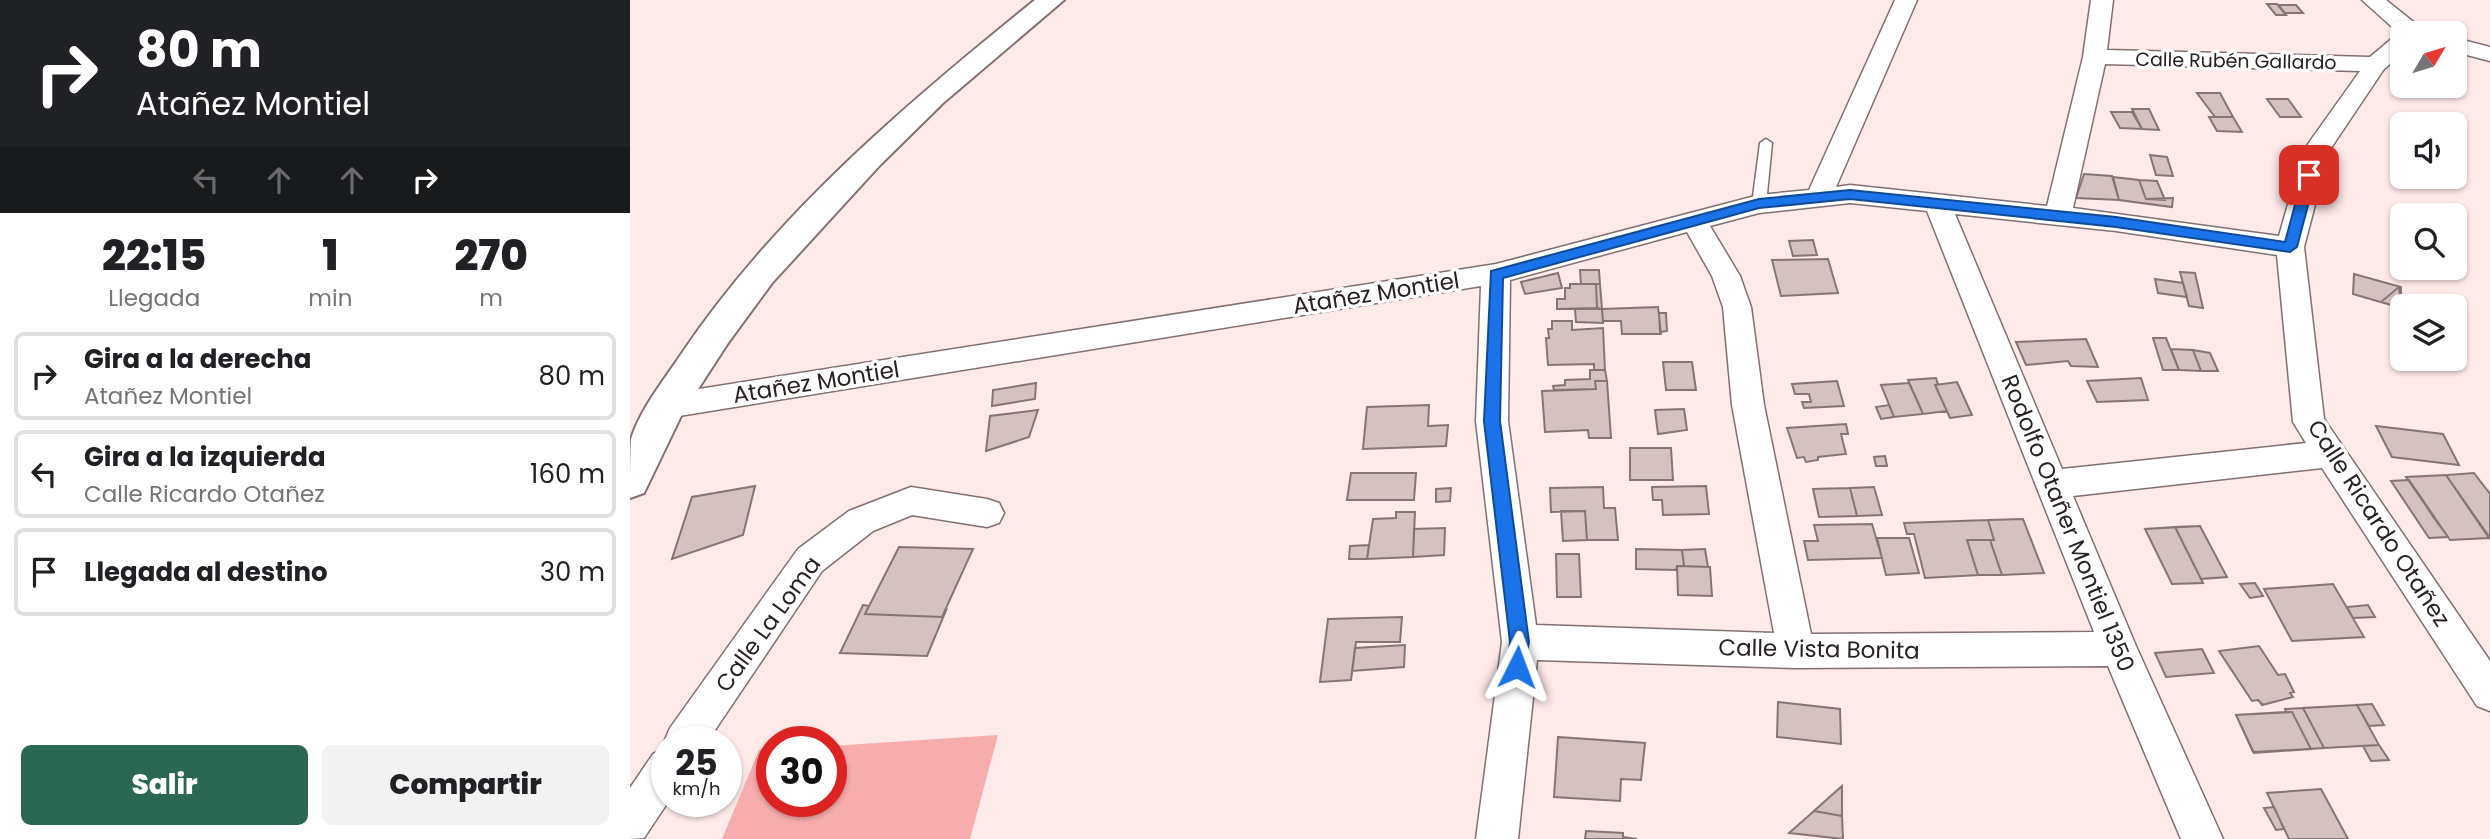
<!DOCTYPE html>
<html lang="es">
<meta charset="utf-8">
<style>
:root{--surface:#fff;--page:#f2f2f2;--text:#202124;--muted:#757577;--line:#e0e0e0;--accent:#2b6853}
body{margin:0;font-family:Poppins,sans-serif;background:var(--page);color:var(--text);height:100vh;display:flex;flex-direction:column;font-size:26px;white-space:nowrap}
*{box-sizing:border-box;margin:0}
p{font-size:23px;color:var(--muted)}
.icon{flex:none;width:38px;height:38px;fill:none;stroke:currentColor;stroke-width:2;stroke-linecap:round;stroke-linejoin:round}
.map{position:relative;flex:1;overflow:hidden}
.details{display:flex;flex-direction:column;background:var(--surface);width:630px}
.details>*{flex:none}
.banner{background:#202124;color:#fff;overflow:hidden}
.needle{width:46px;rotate:52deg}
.fabs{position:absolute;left:1760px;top:21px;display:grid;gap:14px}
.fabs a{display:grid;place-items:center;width:77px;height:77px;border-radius:10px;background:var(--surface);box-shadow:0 2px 5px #0004;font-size:35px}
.speed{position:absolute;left:21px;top:726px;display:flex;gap:14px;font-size:35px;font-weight:700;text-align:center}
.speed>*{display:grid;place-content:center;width:91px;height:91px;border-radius:50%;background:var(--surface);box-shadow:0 2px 5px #0004;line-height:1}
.speed small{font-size:18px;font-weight:400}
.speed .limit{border:10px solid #d22;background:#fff;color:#111}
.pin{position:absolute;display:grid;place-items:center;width:60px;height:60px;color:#fff;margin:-30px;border-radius:14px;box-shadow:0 4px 10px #0006}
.me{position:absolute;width:77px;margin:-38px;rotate:3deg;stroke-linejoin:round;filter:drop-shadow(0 0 5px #0008)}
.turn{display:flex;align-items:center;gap:24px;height:147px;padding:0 21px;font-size:32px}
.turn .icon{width:91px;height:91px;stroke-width:2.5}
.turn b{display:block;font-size:49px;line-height:60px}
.lanes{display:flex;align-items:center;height:66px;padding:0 21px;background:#0003;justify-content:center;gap:35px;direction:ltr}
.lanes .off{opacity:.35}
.eta{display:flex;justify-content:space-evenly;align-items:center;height:119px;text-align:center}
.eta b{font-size:42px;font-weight:800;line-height:49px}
.cta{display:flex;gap:14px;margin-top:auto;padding:14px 21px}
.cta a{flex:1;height:80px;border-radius:10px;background:var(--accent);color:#fff;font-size:28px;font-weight:800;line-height:80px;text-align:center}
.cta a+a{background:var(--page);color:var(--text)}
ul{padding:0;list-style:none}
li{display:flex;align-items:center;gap:21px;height:88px;margin:0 14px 10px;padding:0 7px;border:4px solid var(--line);border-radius:10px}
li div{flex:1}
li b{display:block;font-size:26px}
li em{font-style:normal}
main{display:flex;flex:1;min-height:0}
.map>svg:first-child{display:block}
</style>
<main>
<section class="details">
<div class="banner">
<div class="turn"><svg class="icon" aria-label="right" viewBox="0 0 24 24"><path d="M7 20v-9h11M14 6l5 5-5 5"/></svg><div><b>80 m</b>Atañez Montiel</div></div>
<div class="lanes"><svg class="icon off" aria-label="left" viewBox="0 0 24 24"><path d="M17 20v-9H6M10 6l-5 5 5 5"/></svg><svg class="icon off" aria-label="ahead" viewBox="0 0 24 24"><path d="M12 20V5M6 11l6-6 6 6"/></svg><svg class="icon off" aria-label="ahead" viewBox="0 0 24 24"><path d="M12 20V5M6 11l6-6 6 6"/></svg><svg class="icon" aria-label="right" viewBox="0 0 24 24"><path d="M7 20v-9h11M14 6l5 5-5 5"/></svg></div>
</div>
<div class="eta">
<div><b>22:15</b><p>Llegada</p></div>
<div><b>1</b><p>min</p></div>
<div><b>270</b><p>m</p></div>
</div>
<ul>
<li><svg class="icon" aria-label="right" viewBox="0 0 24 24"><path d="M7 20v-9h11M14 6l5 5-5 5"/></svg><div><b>Gira a la derecha</b><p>Atañez Montiel</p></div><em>80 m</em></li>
<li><svg class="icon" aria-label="left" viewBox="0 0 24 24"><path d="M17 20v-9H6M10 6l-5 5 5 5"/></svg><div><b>Gira a la izquierda</b><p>Calle Ricardo Otañez</p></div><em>160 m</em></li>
<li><svg class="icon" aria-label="arrive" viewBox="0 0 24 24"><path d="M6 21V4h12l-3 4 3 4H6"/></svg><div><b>Llegada al destino</b></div><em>30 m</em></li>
</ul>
<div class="cta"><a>Salir</a><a>Compartir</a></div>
</section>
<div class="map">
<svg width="1860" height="839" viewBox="0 0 1860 839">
<rect width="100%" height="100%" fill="#fdeae9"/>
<path fill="#f7acad" d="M368,735L340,839H92L129,750L142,749V802H201V746Z"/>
<path fill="#d4c1c1" stroke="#867575" stroke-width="2" d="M1637,4H1647L1656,15H1646Z
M1648,5H1666L1673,13H1655Z
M1567,93H1590L1603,117H1585Z
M1637,99H1658L1671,117H1650Z
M1502,109H1519L1529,130L1512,129Z
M1481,112H1502L1512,129L1490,128Z
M1579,117H1603L1612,132L1587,131Z
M1520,155L1537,157L1543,176L1526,175Z
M1454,174L1482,176L1489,200L1446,198Z
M1483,177L1509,180L1516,199L1543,198L1542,207L1489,200Z
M1509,180L1527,181L1535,200L1516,199Z
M1183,240L1187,255L1163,256L1159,241Z
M1198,259L1208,293L1151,296L1142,260Z
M950,270H969L970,284H951Z
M1550,272L1565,273L1573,308L1559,306Z
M928,273L932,288L895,294L891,282Z
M1724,274L1771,287V308L1723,294Z
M1525,279L1553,283L1557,297L1528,293Z
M940,284H966L967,308L927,309V299H935V288H940Z
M966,284H970L972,309L967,308Z
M1769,287L1771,308L1751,302Z
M1028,307L1031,334H992L991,321H973L972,309Z
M945,309H972L973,323L946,322Z
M1029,313H1036L1037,331L1030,332Z
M922,321H942V330L973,328L975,370H964V364L918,365L916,338H919L918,329H922Z
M1523,338H1536L1549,370H1533Z
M1456,339L1468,367L1441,366L1438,361L1396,365L1386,342Z
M1541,349L1563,350L1571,371L1549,370Z
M1563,350L1580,353L1588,371H1571Z
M1033,362H1062L1066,390H1036Z
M960,370H975L977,381H965L966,389L924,390L923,386L935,385V380L960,379Z
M1306,378L1308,384L1305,385L1317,411L1293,414L1278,380Z
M1511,378L1518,400L1467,402L1457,381Z
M965,381H977L981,438H959L958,430L915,432L912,391L966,389Z
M1207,381L1214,406L1174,408L1172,402H1181L1179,394H1165L1162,384Z
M1327,382L1342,415L1320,418L1305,385Z
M406,383L405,399L362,406L363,390Z
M1279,383L1293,414L1264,417L1251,385Z
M799,405L798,426L818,425L816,446L733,449L737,407Z
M1259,405L1264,417L1251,419L1246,407Z
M1054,409L1057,430L1028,434L1025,410Z
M408,410L399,437L356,451L360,416Z
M1216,424L1218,434H1211L1216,454L1188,457V460L1176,462L1174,457L1167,458L1157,428Z
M1746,426L1813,434L1829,465L1762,457Z
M1000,448H1041L1043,480H1000Z
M1255,456L1257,466H1246L1244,457Z
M721,473H786L784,500H717Z
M1844,473L1860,494V538L1816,475Z
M1844,473L1860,494V538L1816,475Z
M1816,475L1844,516L1859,538L1820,540L1776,477Z
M1816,475L1859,538L1820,540L1776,477Z
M1779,480L1804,518L1818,537L1799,538L1761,481Z
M1779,480L1818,537L1799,538L1761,481Z
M125,486L113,535L42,559L62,497Z
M1076,486L1079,514L1033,515L1032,500H1023L1022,487Z
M973,487L974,508H985L988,540H957L955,511L921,512L920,488Z
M1244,487L1252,515L1227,516L1220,488Z
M821,488L820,501L806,502V489Z
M1220,488L1227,516L1189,517L1183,489Z
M931,511H955L957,540L933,541Z
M766,512H785L783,557L737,559L743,519L766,518Z
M1393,519L1414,573L1372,575L1360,540H1364L1358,520Z
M1358,520L1364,540H1337L1348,575L1295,578L1284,534H1277L1274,523Z
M1242,524L1252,558L1178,560L1174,541H1188L1184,525Z
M1570,526L1597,577L1571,579L1573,583L1542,584L1515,529Z
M1570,526L1597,577L1571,579L1545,527Z
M1545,527L1573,583L1542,584L1515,529Z
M815,528L814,555L783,557L784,529Z
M1247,538H1279L1289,573L1256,575Z
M1337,540H1360L1372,575H1348Z
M739,545L737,559H719L720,546Z
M269,547L343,549L312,617L235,614Z
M1006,549L1052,550L1054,566H1047L1046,570L1006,569Z
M1075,549L1078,567L1054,566L1052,550Z
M926,554H949L951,597H927Z
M1047,566L1080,567L1082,596L1048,595Z
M1625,583L1633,596L1620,598L1610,584Z
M1703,584L1734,637L1662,641L1634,589Z
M1703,584L1734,637L1662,641L1634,589Z
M233,605L239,606L235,614L312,617L317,608L297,656L210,653Z
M1738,605L1745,617L1723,618L1717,607Z
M772,617L770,642H726L721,680L690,682L698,619Z
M775,645L774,667L722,671L725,648Z
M1629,646L1648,675L1655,674L1664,692L1660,693L1663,697L1632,705L1628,700L1622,701L1589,651Z
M1629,646L1648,675L1655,674L1664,692L1660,693L1663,697L1633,705L1628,700L1622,701L1589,651Z
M1572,649L1584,673L1536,677L1525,653Z
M1148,702L1210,709L1211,744L1147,737Z
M1742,704L1754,725L1739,726L1727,705Z
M1727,705L1749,745L1694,748L1673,708Z
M1727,705L1749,745L1694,748L1673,708Z
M1673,708L1694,748L1623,752L1606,715L1656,712L1655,709Z
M1662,712L1681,749L1624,753L1606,715Z
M928,737L1015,743L1011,780L991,779L990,801L924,797Z
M1749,745L1759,760L1741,761L1733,746Z
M1212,786V816L1184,811Z
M1691,789L1718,839H1659L1637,793Z
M1691,789L1718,839H1659L1637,793Z
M1644,807L1654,829L1646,830L1634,808Z
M1184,811L1212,816L1213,839L1159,833Z
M956,831L993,833V837L1007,839H955Z"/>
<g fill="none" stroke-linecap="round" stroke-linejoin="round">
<g stroke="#827070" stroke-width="3">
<path id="lane" d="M1136,139L1142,143L1136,204L1129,208L1122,204L1130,143Z"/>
</g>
<g stroke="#827070" stroke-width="3">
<path id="street" d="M1265,0H1287L1206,187L1220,185L1417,206L1453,57L1461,0H1483L1477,50L1740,57L1765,36L1771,35L1732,0H1756L1791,28L1794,33H1773V53L1754,69L1699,151L1674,247L1694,419L1860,661V711L1847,706L1692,468L1443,496L1506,646L1593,839H1551L1478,666L1166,668L907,660L888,839H846L872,642L846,421L851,286L37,418L26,415L21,406L26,397L37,394L866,264L1129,195L1179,190ZM1475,64L1730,71L1673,151L1649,236L1443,208ZM1220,203L1297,211L1464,632L1181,634L1134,405L1121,307L1110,276L1080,226L1129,213ZM1325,214L1486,231L1647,255L1663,422L1676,443L1432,469ZM1057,232L1082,276L1093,307L1102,405L1144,633L906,625L878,421L880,280Z
M1825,38L1860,47V61L1825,52Z
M281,487L357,499L369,503L374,513L369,523L357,527L282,515L243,531L192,571L77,742H37V747L34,742L40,728L168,549L219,511Z
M37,748L38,802L14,838L0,839V788L23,754Z"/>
</g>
<g stroke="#827070" stroke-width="4">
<path id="secondary" d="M405,0H434L313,103L250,165L142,283L98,343L52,414L14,493L0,498C0,481 0,456 1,439C11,408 34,380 52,353C146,214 276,104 405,0Z"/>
</g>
<use href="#lane" fill="#fff" fill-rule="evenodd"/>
<use href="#street" fill="#fff" fill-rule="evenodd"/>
<use href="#secondary" fill="#fff" fill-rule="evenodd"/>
</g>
<path fill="#1a73e8" stroke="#114b97" stroke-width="2" d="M1679,171L1686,175L1667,247L1660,252L1486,227L1220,199L1129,208L873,278L870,421L899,642L893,673L887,675L880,673L877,667L880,642L854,421L861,271L1129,199L1220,190L1486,217L1655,242L1673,175Z"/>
<g text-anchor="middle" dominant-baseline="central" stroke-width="7" stroke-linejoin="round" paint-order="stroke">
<g font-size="19" fill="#282121" stroke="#fff">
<text transform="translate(1606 61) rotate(1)">Calle Rubén Gallardo</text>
</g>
<g font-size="23" fill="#282121" stroke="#fff">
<text transform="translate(746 293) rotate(-9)">Atañez Montiel</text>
<text transform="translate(186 382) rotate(-9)">Atañez Montiel</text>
<text transform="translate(1438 523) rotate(68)">Rodolfo Otañer Montiel 1350</text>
<text transform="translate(1749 523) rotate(57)">Calle Ricardo Otañez</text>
<text transform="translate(138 624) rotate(-54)">Calle La Loma</text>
<text transform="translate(1189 649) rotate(1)">Calle Vista Bonita</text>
</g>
</g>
</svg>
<div class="fabs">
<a><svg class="needle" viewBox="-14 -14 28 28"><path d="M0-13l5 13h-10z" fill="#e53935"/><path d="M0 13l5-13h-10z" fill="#757577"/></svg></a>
<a><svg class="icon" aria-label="sound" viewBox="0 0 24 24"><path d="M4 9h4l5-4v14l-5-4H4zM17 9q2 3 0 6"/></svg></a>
<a><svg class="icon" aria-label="search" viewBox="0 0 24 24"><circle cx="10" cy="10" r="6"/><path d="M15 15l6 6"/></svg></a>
<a><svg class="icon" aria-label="layers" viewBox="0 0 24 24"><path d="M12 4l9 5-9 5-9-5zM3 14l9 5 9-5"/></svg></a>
</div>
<div class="speed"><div>25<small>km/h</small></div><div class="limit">30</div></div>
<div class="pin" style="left:1679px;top:175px;background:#d93025"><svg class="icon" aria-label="arrive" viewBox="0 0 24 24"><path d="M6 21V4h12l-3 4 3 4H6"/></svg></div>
<svg class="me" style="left:887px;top:667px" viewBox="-20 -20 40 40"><path d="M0-17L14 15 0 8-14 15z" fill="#1a73e8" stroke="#fff" stroke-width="4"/></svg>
</div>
</main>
